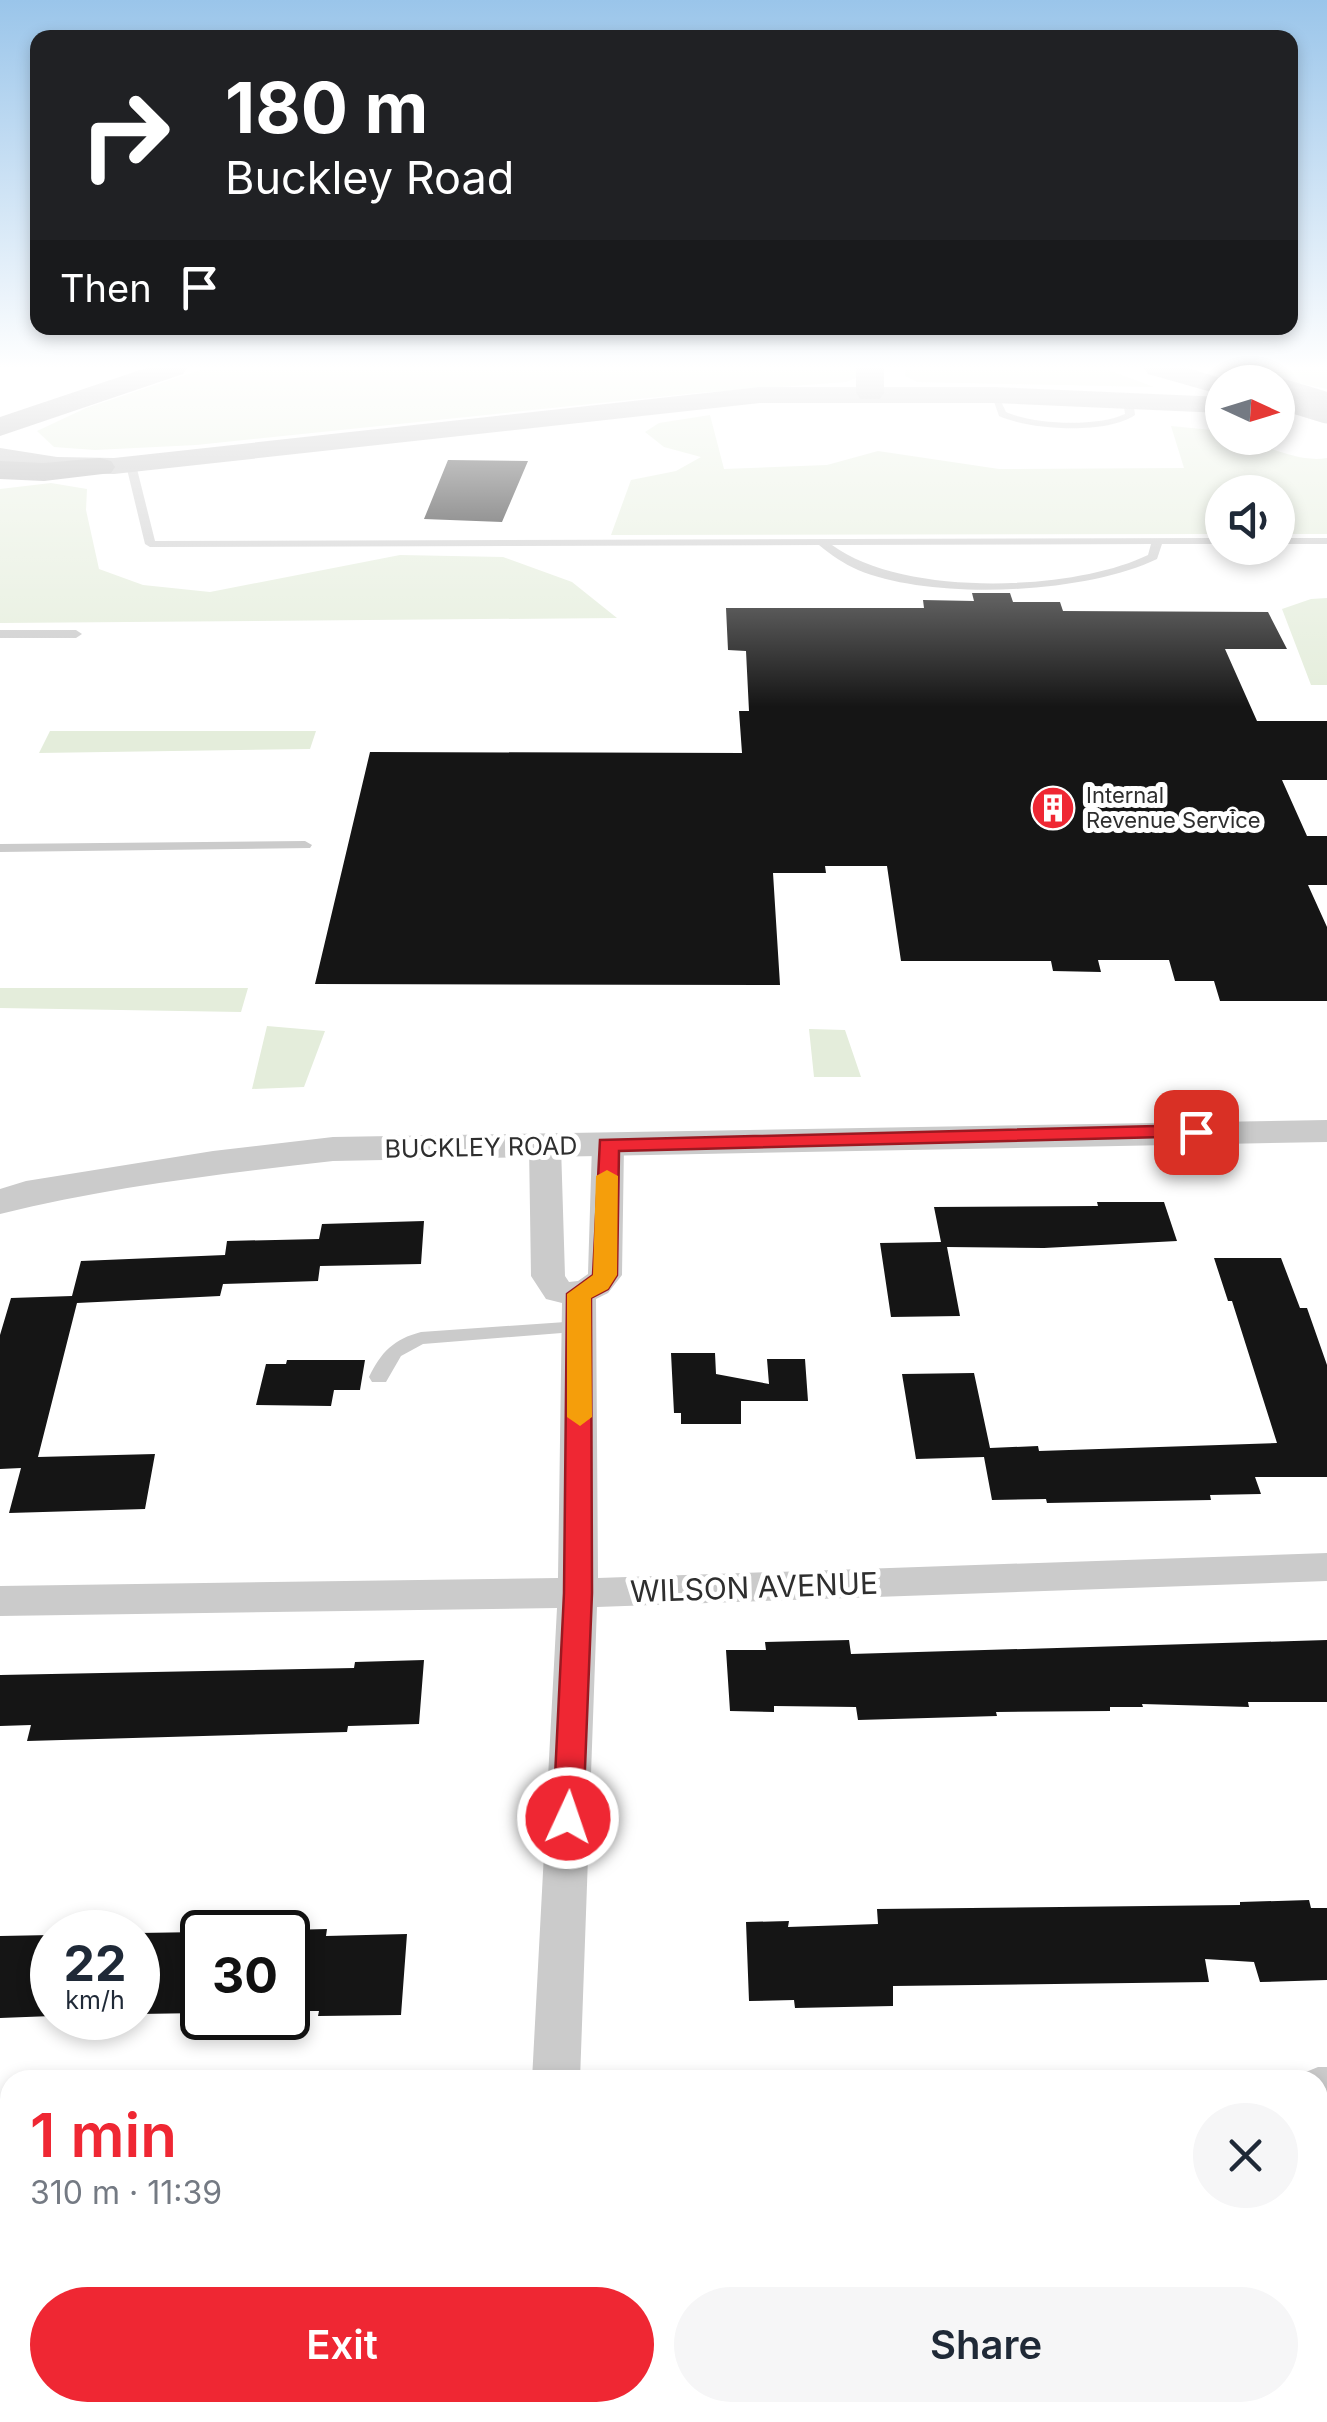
<!DOCTYPE html>
<meta charset="utf-8">
<style>
:root{--surface:#fff;--page:#f6f6f7;--text:#1f2937;--muted:#747a83;--accent:#ef2733}
body{margin:0;font-family:Inter,sans-serif;background:var(--page);color:var(--text);height:100vh;display:flex;flex-direction:column;font-size:38px;white-space:nowrap}
*{box-sizing:border-box;margin:0}
p{font-size:32px;color:var(--muted)}
.icon{flex:none;width:55px;height:55px;fill:none;stroke:currentColor;stroke-width:2;stroke-linecap:round;stroke-linejoin:round}
.map{position:relative;flex:1;overflow:hidden}
.drawer{position:absolute;left:0px;top:2070px;width:1328px;height:352px;display:flex;flex-direction:column;background:var(--surface);border-radius:30px 30px 0 0;box-shadow:0 5px 15px #0003}
.drawer>*{flex:none}
.guide{position:absolute;left:30px;top:30px;width:1268px;height:305px;border-radius:20px;box-shadow:0 5px 15px #0003;background:#202124;color:#fff;overflow:hidden}
.needle{width:65px;rotate:94deg}
.buttons{position:absolute;left:1205px;top:365px;display:grid;gap:20px}
.buttons a{display:grid;place-items:center;width:90px;height:90px;border-radius:50%;background:var(--surface);box-shadow:0 5px 15px #0003;font-size:50px}
.speed{position:absolute;left:30px;top:1910px;display:flex;gap:20px;font-size:50px;font-weight:700;text-align:center}
.speed>*{display:grid;place-content:center;width:130px;height:130px;border-radius:50%;background:var(--surface);box-shadow:0 5px 15px #0003;line-height:1}
.speed small{font-size:25px;font-weight:400}
.speed .limit{border:5px solid #111;border-radius:15px;background:#fff;color:#111}
.pin{position:absolute;display:grid;place-items:center;width:85px;height:85px;color:#fff;margin:-42px;border-radius:20px;box-shadow:0 5px 15px #0006}
.me{position:absolute;width:110px;margin:-55px;rotate:3deg;stroke-linejoin:round;filter:drop-shadow(0 0 8px #0008)}
.turn{display:flex;align-items:center;gap:35px;height:210px;padding:0 30px;font-size:45px}
.turn .icon{width:130px;height:130px;stroke-width:2.5}
.turn b{display:block;font-size:70px;line-height:85px}
.then{display:flex;align-items:center;height:95px;padding:0 30px;background:#0003;gap:20px;font-size:38px}
.round{display:grid;place-items:center;flex:none;width:105px;height:105px;border-radius:52px;background:var(--page)}
.headline{display:flex;align-items:center;justify-content:space-between;height:170px;padding:0 30px}
h1{font-size:60px;font-weight:600;line-height:75px;color:var(--accent)}
.primary-button{display:flex;gap:20px;margin-top:auto;padding:20px 30px}
.primary-button a{flex:1;height:115px;border-radius:60px;background:var(--accent);color:#fff;font-size:40px;font-weight:600;line-height:115px;text-align:center}
.primary-button a+a{background:var(--page);color:var(--text)}
.map>svg:first-child{display:block}
</style>
<div class="map">
<svg width="1327" height="2422" viewBox="0 0 1327 2422">
<rect width="100%" height="100%" fill="#fff"/>
<path fill="#e4eddb" d="M206,368H861L863,375L846,382L697,393L196,445L95,450L54,447L37,431L86,408Z
M905,368H1103L1154,387L917,382L905,376Z
M1227,368H1327V389Z
M710,415L724,469L827,465L878,451L999,469L1184,468L1171,426L1222,431V438C1258,438 1292,464 1327,458V534H1278V492H1222V534L611,535L631,480L676,471L701,457L664,447L645,432L659,423Z
M51,483L87,489L86,510L99,569L143,585L210,592L400,555L503,557L572,582L617,618L0,623V489Z
M1327,598V685H1311L1282,609L1311,599Z
M50,731H316L310,749L39,753Z
M0,988H248L241,1012L0,1008Z
M267,1026L325,1031L304,1087L252,1089Z
M809,1029L845,1030L861,1077H814Z
M1318,2150H1327V2422H648L646,2413L1318,2412Z"/>
<path fill="#151515" d="M448,460L528,461L502,522L424,519Z
M972,593H1010L1013,602H1060L1063,611L1268,612L1287,649H1225L1257,721H1327V780H1282L1307,836H1327V885H1308L1327,927V1001H1220L1214,981H1175L1169,960H1098L1101,972L1053,971L1051,961H901L887,866H825L826,873H773L780,985L315,984L370,752L742,753L739,711H749L746,651L728,650L726,608H924L923,600L974,601Z
M1097,1202H1164L1177,1241L1044,1248L947,1247L960,1316L891,1317L880,1243L941,1242L934,1207L1098,1206Z
M424,1221L421,1264L320,1266L318,1281L223,1284L220,1296L77,1303L38,1457L155,1454L145,1509L9,1513L21,1468L0,1469V1335L11,1298L72,1296L81,1261L225,1255L227,1241L319,1239L322,1224Z
M1214,1258H1281L1300,1308H1307L1327,1365V1477H1255L1261,1494L1210,1495L1211,1500L1047,1503L1046,1499L992,1500L984,1457L916,1459L902,1374L974,1373L990,1448L1038,1446L1039,1451L1277,1443L1232,1301H1228Z
M671,1353H715L716,1374L769,1384L767,1359H805L808,1401H741V1424H681V1413H674Z
M287,1360H365L360,1390H334L331,1406L256,1405L266,1364H286Z
M849,1640L851,1654L1327,1640V1702H1248L1249,1707L1142,1704L1143,1707H1110V1711L996,1712L997,1716L858,1720L856,1707L774,1706V1712L730,1711L726,1650H766L765,1642Z
M424,1660L419,1724L348,1726L347,1732L27,1741L31,1725L0,1726V1675L354,1668L355,1662Z
M1309,1900L1311,1908H1327V1980L1260,1982L1254,1962L1205,1959L1209,1982L893,1986V2006L795,2008L794,2000L749,2001L746,1922L789,1921L788,1927L878,1924L877,1909L1240,1905V1902Z
M327,1929L326,1936L407,1934L401,2015L318,2016L319,2011H288V1930Z
M202,1932V2013L138,2014V1933Z
M52,1935V2016L0,2018V1936Z"/>
<g fill="none" stroke-linecap="round" stroke-linejoin="round">
<path fill="#cbcbcb" fill-rule="evenodd" d="M991,393H997L1006,412C1034,425 1098,427 1125,414L1123,399L1128,396L1133,399L1135,415C1106,435 1030,430 999,416Z
M131,462L136,465L155,541L1222,538V544H1162L1157,559C1085,594 933,601 858,570C844,564 831,555 819,545L150,547L145,544L126,465ZM1151,544L1148,555C1072,592 902,597 832,545Z
M1278,538H1327V544H1278Z
M0,630H76L82,634L76,638H0Z
M305,841L312,845L310,848L0,852V844Z
M580,1321L589,1327L587,1331L423,1344L401,1356L386,1382H372L369,1377C381,1352 394,1339 421,1332Z"/>
<path fill="#cbcbcb" fill-rule="evenodd" d="M608,1136L619,1138L624,1145L622,1275L608,1293L596,1299L598,1578L1327,1553V1581L597,1607L580,2080H532L557,1608L0,1616V1586L558,1578L562,1303L546,1299L531,1276L529,1146L534,1139H556L561,1146L565,1276L569,1282L578,1281L588,1274L592,1145L597,1138Z
M1318,2067H1327V2113L1318,2112V2080H1298L1301,2074Z
M0,2103H10V2149H0Z
M570,2412H625L627,2422H573Z"/>
<path fill="#cbcbcb" fill-rule="evenodd" d="M1327,1120V1142L333,1161C221,1174 109,1187 0,1214V1189L26,1181L213,1151L333,1137Z"/>
<path fill="#b8b8b8" fill-rule="evenodd" d="M760,387H994L1222,397V413L994,403H760L114,474L57,473L0,464V448L57,457L114,458Z"/>
<path fill="#a6a6a6" fill-rule="evenodd" d="M146,368H187L183,374L0,436V417Z
M856,368H884V393L880,399H860L856,393Z
M1144,368H1188L1233,382H1222V395L1148,374Z
M100,458L111,461L115,467L111,473L44,481L0,479V461L44,463Z"/>
<path stroke="#a6a6a6" stroke-width="31" d="M1278,393L1327,408"/>
</g>
<linearGradient id="sky" x2="0" y2="1"><stop stop-color="#9ac5ea"/><stop offset="0.52" stop-color="#fff"/><stop offset="1" stop-color="#fff" stop-opacity="0"/></linearGradient>
<rect width="1327" height="707" fill="url(#sky)"/>
<path fill="#ef2733" stroke="#9b1921" stroke-width="2.5" d="M1196,1125L1203,1127L1207,1132L1203,1136L619,1151L617,1275L608,1289L591,1298L592,1593L583,1818L579,1827L568,1831L557,1827L553,1818L564,1593L567,1294L593,1275L600,1140Z"/>
<path fill="#f59e0b" d="M607,1170L618,1176L617,1275L608,1289L591,1298L592,1417L580,1426L567,1417V1294L593,1275L596,1176Z"/>
<defs>
<g id="building-disc" transform="scale(2.25)"><circle r="9.5" fill="#ef2733" stroke="#fff"/><path d="M-4-6H4V6H1V3H-1V6H-4ZM-2.5-4.3h1.7v1.8h-1.7ZM.8-4.3h1.7v1.8H.8ZM-2.5-1h1.7V.8h-1.7ZM.8-1h1.7V.8H.8Z" fill="#fff"/></g>
</defs>
<g fill-rule="evenodd">
<use href="#building-disc" x="1053" y="808"/>
</g>
<g text-anchor="middle" dominant-baseline="central" stroke-width="10" stroke-linejoin="round" paint-order="stroke">
<g font-size="22" fill="#2e2e2e" stroke="#fff" text-anchor="start">
<text x="1086" y="795">Internal<tspan x="1086" dy="25">Revenue Service</tspan></text>
</g>
<g font-size="25" fill="#2e2e2e" stroke="#fff">
<text transform="translate(481 1147) rotate(-1)">BUCKLEY ROAD</text>
</g>
<g font-size="30" fill="#2e2e2e" stroke="#fff">
<text transform="translate(754 1587) rotate(-2)">WILSON AVENUE</text>
</g>
</g>
</svg>
<div class="buttons">
<a><svg class="needle" viewBox="-14 -14 28 28"><path d="M0-13l5 13h-10z" fill="#e53935"/><path d="M0 13l5-13h-10z" fill="#747a83"/></svg></a>
<a><svg class="icon" aria-label="sound" viewBox="0 0 24 24"><path d="M4 9h4l5-4v14l-5-4H4zM17 9q2 3 0 6"/></svg></a>
</div>
<div class="speed"><div>22<small>km/h</small></div><div class="limit">30</div></div>
<div class="pin" style="left:1196px;top:1132px;background:#d93025"><svg class="icon" aria-label="arrive" viewBox="0 0 24 24"><path d="M6 21V4h12l-3 4 3 4H6"/></svg></div>
<svg class="me" style="left:568px;top:1818px" viewBox="-20 -20 40 40"><circle r="17" fill="#ef2733" stroke="#fff" stroke-width="3"/><path d="M0-11L8 9 0 5-8 9z" fill="#fff"/></svg>
<div class="guide">
<div class="turn"><svg class="icon" aria-label="right" viewBox="0 0 24 24"><path d="M7 20v-9h11M14 6l5 5-5 5"/></svg><div><b>180 m</b>Buckley Road</div></div>
<div class="then">Then<svg class="icon" aria-label="arrive" viewBox="0 0 24 24"><path d="M6 21V4h12l-3 4 3 4H6"/></svg></div>
</div>
<section class="drawer">
<div class="headline"><div><h1>1 min</h1><p>310 m · 11:39</p></div><a class="round"><svg class="icon" aria-label="close" viewBox="0 0 24 24"><path d="M6 6l12 12M18 6L6 18"/></svg></a></div>
<div class="primary-button"><a>Exit</a><a>Share</a></div>
</section>
</div>
